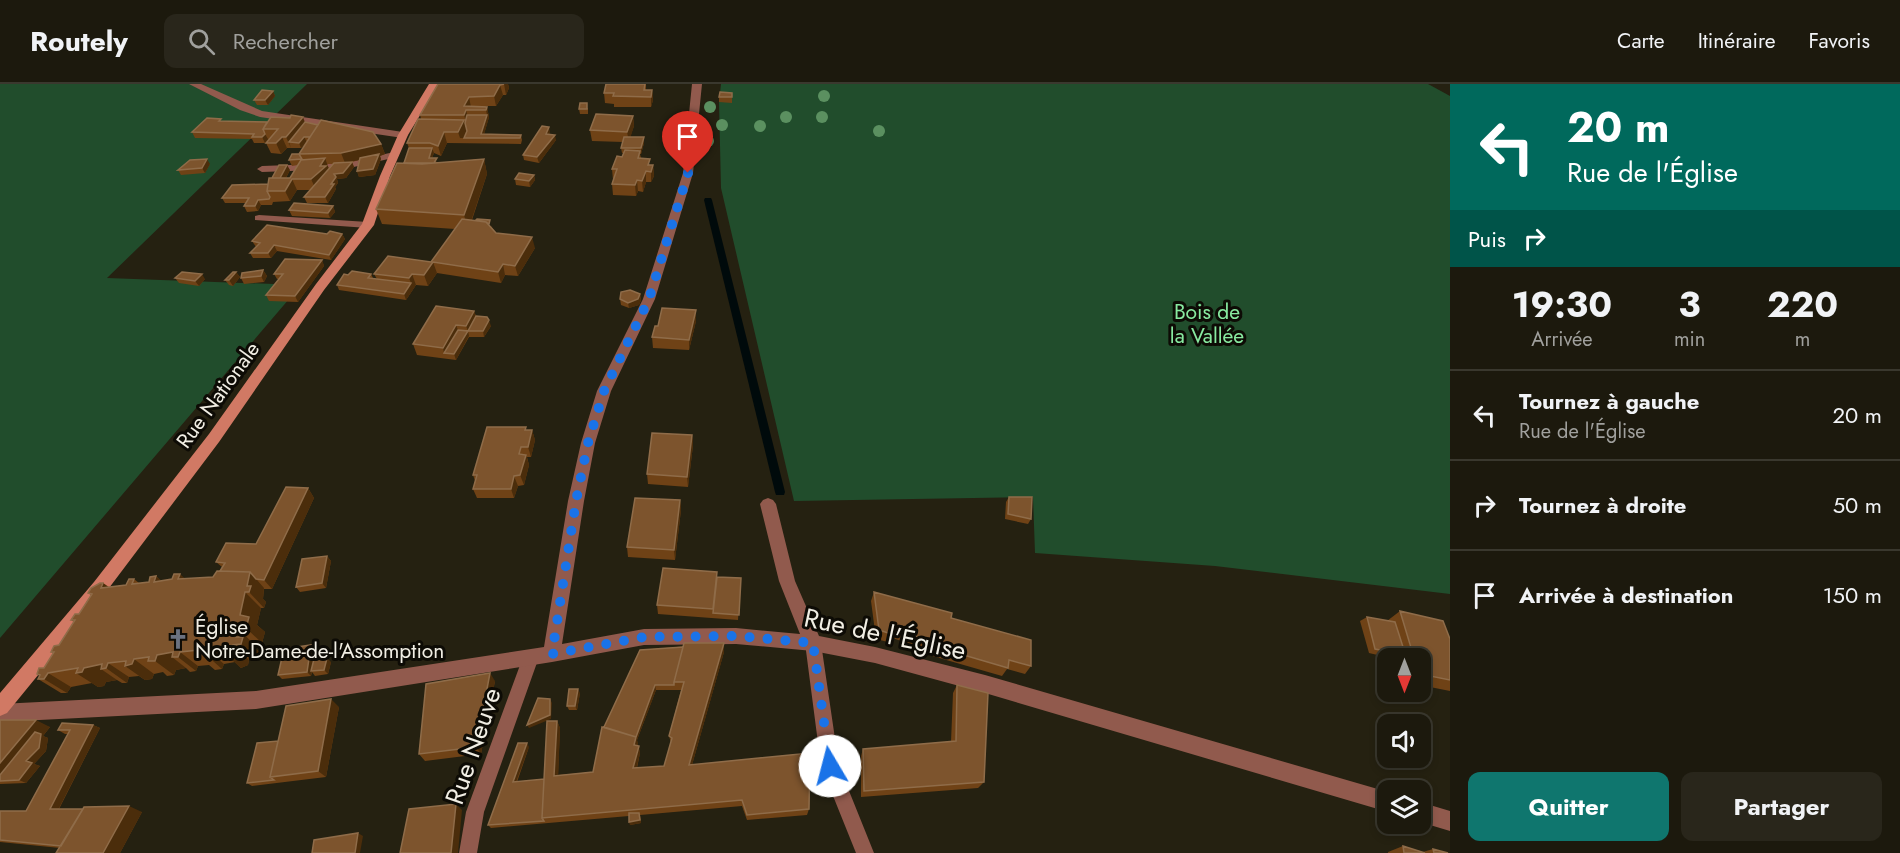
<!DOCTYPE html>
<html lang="fr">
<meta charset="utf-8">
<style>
:root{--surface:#1c190d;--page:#29261b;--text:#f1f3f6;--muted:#a0a09d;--line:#3a382e;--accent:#0f766e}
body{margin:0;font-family:Jost,sans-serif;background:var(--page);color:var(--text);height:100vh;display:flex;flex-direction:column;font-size:22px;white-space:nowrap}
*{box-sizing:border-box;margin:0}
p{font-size:20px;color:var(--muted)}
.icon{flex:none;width:33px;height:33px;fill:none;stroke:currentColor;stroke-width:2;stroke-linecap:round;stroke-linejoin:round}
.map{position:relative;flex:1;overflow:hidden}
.sheet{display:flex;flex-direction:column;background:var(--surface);width:450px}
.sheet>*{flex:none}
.top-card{background:#00695c;color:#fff;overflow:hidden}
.needle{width:39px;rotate:180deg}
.controls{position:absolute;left:1377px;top:564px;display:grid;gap:12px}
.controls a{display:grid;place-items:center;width:54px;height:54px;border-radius:12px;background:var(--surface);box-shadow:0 3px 9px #0003,0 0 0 2px var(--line);font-size:30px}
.pin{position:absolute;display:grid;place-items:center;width:51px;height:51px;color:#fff;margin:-62px -26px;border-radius:50% 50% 50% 0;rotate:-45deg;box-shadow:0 0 6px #0007}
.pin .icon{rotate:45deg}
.me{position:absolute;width:66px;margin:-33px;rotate:352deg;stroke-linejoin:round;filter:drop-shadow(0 0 4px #0008)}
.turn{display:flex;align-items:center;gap:21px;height:126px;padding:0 18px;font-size:27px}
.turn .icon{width:78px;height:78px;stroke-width:2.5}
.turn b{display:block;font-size:42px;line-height:51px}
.then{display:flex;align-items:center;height:57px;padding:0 18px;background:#0003;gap:12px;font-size:22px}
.eta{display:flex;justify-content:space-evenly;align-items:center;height:102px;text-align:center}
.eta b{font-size:36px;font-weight:700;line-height:42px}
.primary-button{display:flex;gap:12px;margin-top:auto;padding:12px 18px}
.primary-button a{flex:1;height:69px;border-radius:12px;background:var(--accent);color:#fff;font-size:24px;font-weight:700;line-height:69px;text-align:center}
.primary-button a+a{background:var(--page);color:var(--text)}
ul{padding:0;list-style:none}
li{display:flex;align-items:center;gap:18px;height:90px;padding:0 18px;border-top:2px solid var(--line)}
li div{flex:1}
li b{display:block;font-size:22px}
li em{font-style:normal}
header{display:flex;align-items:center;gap:36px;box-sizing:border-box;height:84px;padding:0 30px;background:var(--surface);border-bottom:2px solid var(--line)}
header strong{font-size:28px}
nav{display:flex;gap:33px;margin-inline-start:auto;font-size:21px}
.search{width:420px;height:54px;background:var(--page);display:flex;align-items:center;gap:15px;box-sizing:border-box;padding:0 21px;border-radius:12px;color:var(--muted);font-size:22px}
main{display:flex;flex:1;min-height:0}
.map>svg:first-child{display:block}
</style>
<header>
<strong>Routely</strong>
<div class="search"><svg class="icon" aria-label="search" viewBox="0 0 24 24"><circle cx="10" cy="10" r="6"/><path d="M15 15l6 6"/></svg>Rechercher</div>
<nav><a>Carte</a><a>Itinéraire</a><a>Favoris</a></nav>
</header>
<main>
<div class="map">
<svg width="1450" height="769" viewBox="0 0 1450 769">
<rect width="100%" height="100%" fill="#252111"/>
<path fill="#214d2c" d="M0,0H307L107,194L301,201L0,554Z
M721,0H1428L1450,12V510L1215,482L1035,469L1033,413L794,417L721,104L719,18Z"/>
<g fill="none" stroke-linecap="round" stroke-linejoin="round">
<path fill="#000a0b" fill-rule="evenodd" d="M705,114H711L712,116L785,408L784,411H776L775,408L704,116Z"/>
<path fill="#915a4d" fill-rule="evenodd" d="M394,68L399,71L397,73L345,85L262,88L257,85L262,82L345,79Z
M259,131L368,138L373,141L368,144L255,136V132Z
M813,552L819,554L821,559L839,682L874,769H856L821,682L805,559L807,554Z
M531,566L537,568L539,573L484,728L477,769H459L466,728L523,573L525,568Z"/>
<path fill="#915a4d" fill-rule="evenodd" d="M189,0H201L262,27L403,48L408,51L403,54L260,33L240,26Z
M692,0H702L693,89L655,215L611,307L595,359L584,417L562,560L644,545L736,544L800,550L779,497L760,420L763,416L768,414L773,416L776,420L795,497L819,552L875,563L985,591L1388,708V728L985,609L875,579L813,567L736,560L644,561L552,578L256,625L0,638V620L256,607L544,563L568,417L581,359L597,307L643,215L683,89Z
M1420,718L1450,727V747L1420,738Z"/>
<path fill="#d17964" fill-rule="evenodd" d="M429,0H439L408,51L390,92L374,141L324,206L219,358L106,508L7,629L0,632V609L94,498L209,350L316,200L362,140L380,92L398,51Z"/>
</g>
<g fill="#5b9060">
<circle cx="824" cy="12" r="6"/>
<circle cx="710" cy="23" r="6"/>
<circle cx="786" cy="33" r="6"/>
<circle cx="822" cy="33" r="6"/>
<circle cx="722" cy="41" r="6"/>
<circle cx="760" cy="42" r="6"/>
<circle cx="879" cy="47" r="6"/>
<circle cx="708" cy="57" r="6"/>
</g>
<path fill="#6f4216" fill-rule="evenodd" d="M438,0H508L509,4L506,11H503L496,22H485L487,23L489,33L484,50L521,51L522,56L521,60L447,59L441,72L434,69L432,74L438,79L484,75L487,90L472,136L491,142L496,149L535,164L518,192L505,191L501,199L437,189L428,202L416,201L406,216L339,206L337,201L348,191L371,190L373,194L377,195L374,190L431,178L455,145L382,140L376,125L404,79L409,64L407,59L421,35L420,31Z
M606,0H646V6H652L653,16L651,23H614V20L605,19L604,9Z
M273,7L275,12L268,21H257L254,16Z
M732,9V19L719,18V13Z
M588,24V30H580L579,25Z
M633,32L634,42L630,53H644V59L641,70H640L641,74L650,81H653L654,92L651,98H646L643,108L638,107L636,112L613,111L612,100L613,96L612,85L622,73L623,69H622L621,64L623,58L592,57L590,46Z
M222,37L305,38L381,60L385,70L380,72L381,75L375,91L359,93L357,87L359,76L352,78L354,83L346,94L337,95L338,99L335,103L336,105L328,119H307L304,113L311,106H297L290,117L273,118L272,121H261L258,127L247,128L244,122L246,119H225L222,114L268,100L272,94L290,86L286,94H290L298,81L292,82L289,76L299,70L307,58L301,64H287L281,70L271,69L266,59L269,55H268L265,59H254L252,55L195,54L192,48ZM327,80H334L329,85Z
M550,48L549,50L556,56L539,79L524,76L523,71Z
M210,80L205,89L181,91L178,86Z
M534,91L535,96L530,103L516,101L515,95Z
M333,122L335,128L330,134L292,132L289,126Z
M327,150H342L345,155L331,176L277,167L271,174H253L250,169L256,163L252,157Z
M322,176L324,182L298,218L269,217L266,211L279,195H277L274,190Z
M263,186L267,192L264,198L244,200L241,194Z
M236,188L240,193L233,202L229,201L225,196Z
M175,194L205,195L199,202L179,199Z
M640,210L641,216L639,221L629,224L621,221L620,215Z
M696,226V237L689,266L653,264L652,253L658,242Z
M474,227L476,232L491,242L484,253H469L456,276L417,271L413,260Z
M526,346H532L535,356L531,373H527L529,381L524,401L518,402L514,414H477L473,405L475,397L473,391Z
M692,351L693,361L688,403L648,400L647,390Z
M308,404L314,414L272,505H264L263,515L266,518L264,524H261L257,541L265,548L262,559L254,560V563L259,568L257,575L249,576L248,581L241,584L235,578L224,580L222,585L215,586L209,581L198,582L196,587L190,588L186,584L176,586L174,591L167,592L163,588L154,590L152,595L145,596L139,592L129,593L127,599H122L117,596L106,598L104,602L98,603L92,599L71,603L67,609H61L38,595L40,591L37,590L44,584L54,570L51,568L59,561L74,538L71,536L79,530L91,511L88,509L103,499L109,503L126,501L134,495L139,499L149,498L156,492L161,497L213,493L220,487L222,483L216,478L256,460Z
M1009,413L1031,435L1028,440L1005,435L1006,418Z
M680,416L681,426L675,476L628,473L627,463Z
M327,472L331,477L326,504L300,508L296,503Z
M717,488V493L741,494L738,536L658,530L657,521Z
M874,508L951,534L1031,582L1025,590L1007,585L1002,592L922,569L923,564L889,553L888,558L876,555L871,517Z
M1400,527L1450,555V607L1420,601V574H1390L1369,569L1360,537L1367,533L1387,537Z
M724,559V568L692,681L809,725L807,731L747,736L742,722L640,731L641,739L630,741L629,732L491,744L488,741L529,663L517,698L544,695L557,637L560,644L558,691L593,688L604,643L640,566ZM656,606H681L669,652L671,659L664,682L637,684L640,669L638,662L637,656Z
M311,561L315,566L314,575L331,578L328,590L315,592L312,588L311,592L282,595L278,591Z
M495,597L481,670L425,677L419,670Z
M957,601L984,698L978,704L861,713V672L863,665L951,658L953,609Z
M580,609L577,626H569L567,622Z
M339,623L326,693L252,702L247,699L278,657Z
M0,636L50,643L43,652L48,654L46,667L34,680L40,682L26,699L0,700Z
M93,641L100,644L59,725L142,728L120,769H56L60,764L0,758V727H26L68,650H65L58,646Z
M1403,762L1423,768L1433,765L1448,769H1388V768Z"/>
<path fill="#4b2d0b" d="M504,0H508L509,4L506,11Z
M500,1L503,11L496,22L494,12Z
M652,6L653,16L651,23V13Z
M273,7L275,12L268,21L265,16Z
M469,13L471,23L466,26L469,36L467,41L464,31V22Z
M487,23L489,33L483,54L481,50L487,31L486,26Z
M633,32L634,42L629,58L627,48Z
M303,33L307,44L289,58L291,64L286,53Z
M464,36L467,47L464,54H460L458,48Z
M549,43L550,48L547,55L546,50Z
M444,48L447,59L441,72L438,62Z
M265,50L268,55L265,59L262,53Z
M555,51L556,56L539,79L537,73Z
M282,53L287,64L281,70L276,59Z
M304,53L307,58L301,64L299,59Z
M644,53V59L641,70V64Z
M381,60L385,70L380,72L381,75L375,91L359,93L357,87L378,72L345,79L341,69Z
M432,64L434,69L430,79L429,74Z
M325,74L329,85L316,106L311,95Z
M207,75L210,80L205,89L202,84Z
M484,75L487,90L468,146L464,131Z
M352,78L354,83L346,94L337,95L334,90Z
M287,81L290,86L280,105L277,99Z
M653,81L654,92L651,98V88Z
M646,87V98L643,108L642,97Z
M534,91L535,96L530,103L529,97Z
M336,93L338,99L335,103L336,105L328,119L325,113L331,100Z
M292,95L297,106L290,117L285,107Z
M637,96L638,107L636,112L635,101Z
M258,116L261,121L258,127L255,122Z
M333,122L335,128L330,134L328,129Z
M342,150L345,155L331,176L329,171Z
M532,153L535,164L518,192L515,182Z
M274,161L277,167L271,174L268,169Z
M322,176L324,182L298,218L295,212Z
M433,178L437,189L428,202L424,191Z
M503,180L505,191L501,199L498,188Z
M263,186L267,192L264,198L261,192Z
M236,188L240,193L233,202L229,196Z
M202,190L205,195L199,202L195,197Z
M412,190L416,201L406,216L404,210L411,199L409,194Z
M640,210L641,216L639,221L629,224L628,219Z
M696,226V237L689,266V256Z
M474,227L478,238L468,247L469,252L456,276L454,270L468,247L466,242Z
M489,236L491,242L484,253L483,247Z
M456,241L460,251L444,269L443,264Z
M532,346L535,356L531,373L528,363Z
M692,351L693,361L688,403L687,393Z
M526,371L529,381L524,401L520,391Z
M514,392L518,402L514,414L511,405Z
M308,404L314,414L272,505L264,496Z
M680,416L681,426L675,476L674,466Z
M327,472L331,477L326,504L322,499Z
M250,488L264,504L263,515L266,518L264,524L249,508L247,502Z
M180,490L197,506L178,495Z
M156,492L174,508L154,498Z
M103,499L123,515L101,504Z
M245,508L261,524L257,541L265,548L262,559L246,544L240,531Z
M238,545L254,560V563L259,568L257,575L241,560L236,553Z
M724,559V568L690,688L689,681Z
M233,561L249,576L248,581L241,584L224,569Z
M311,561L315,566L311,592L307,588Z
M206,565L224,580L222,585L205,570Z
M173,568H180L198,582L196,587L178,573H172L186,584L176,586L174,591L155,577L157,571Z
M327,574L331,578L328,590L324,586Z
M134,575L154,590L152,595L145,596L125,582Z
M108,579L129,593L127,599L106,584L101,585L117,596L106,598L104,602L98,603L76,589L84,584Z
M48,589L71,603L67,609L44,595Z
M490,589L495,597L481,670L476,663Z
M655,601L656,606L637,656L638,660L636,668L634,661L635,656Z
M578,605L580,609L577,626L575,622Z
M331,615L339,623L326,693L318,687Z
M550,615L552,619L551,635L529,644L527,641Z
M36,636L50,643L43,652L48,654L46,667L34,680L40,682L26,699L19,696L0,694V679Z
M557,637L560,644L558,698L554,692Z
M93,641L100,644L57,728L50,725Z
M527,659L529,663L515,701L513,698Z
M639,662L640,669L635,691L633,684Z
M456,720L462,726L458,769H451Z
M129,722L142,728L120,769H103Z
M639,729L641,739L630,741L629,738Z
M358,749L363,752L360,769H355Z"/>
<path fill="#7d542d" stroke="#8f6c49" stroke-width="1.5" d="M438,0H504L500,1L494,12L469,13L464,22L487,23L486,26H466L464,31H420Z
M606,0H645L644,6H652L651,13L613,12L614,9H604Z
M262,6L273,7L265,16H254Z
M720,8L732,9V13H719Z
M580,19H587V25H579Z
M596,30L633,32L627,48L590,46Z
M291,31L303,33L286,53H282L276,59H266L278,45H263L271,33L290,34Z
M467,31H487L481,50L521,51L520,54H464L467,47L465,39Z
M207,34L221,35L219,37L267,38L263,45L265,50L262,53H252L254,50L192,48Z
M418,35L464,36L458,48H444L438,62L430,59H407Z
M321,36L373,48L381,60L341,69L299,70Z
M305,38L318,41L310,53H304L299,59L289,58Z
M542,42L549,43L546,50L555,51L537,73L523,71Z
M624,53H644L641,64H621Z
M409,64H432L429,74H437L434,79H404Z
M625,66L640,67L638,74L650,75L648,81H653L651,88L646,87L642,97L637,96L635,101L612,100L617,85H612L617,72L622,73Z
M292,70H299L302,75L289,76Z
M379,70L373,85L357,87L360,74Z
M325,74L320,82H326L311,95H292L285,107H267L269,94H290L301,76Z
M207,75L202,84L178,86L190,76Z
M484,75L464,131L376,125L397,79L422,80Z
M352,78L343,89L334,90L336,93L331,100H334L325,113H304L334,79Z
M279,81H287L280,94H272Z
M519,89L534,91L529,97L515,95Z
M268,100L267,107L270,113L269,115L258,116L255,122H244L249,114H222L232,101Z
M294,119L333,122L328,129L289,126Z
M462,135L486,138L496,149L532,153L515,182L503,180L498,188L433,178L424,191L412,190L409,194L374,190L388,172L431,178Z
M477,135L490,136L489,140L486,138L476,136Z
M267,141L327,150L330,147L342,150L329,171L274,161L268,169H250L260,159L252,157Z
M285,175L322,176L295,212L266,211L283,190H274Z
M263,186L261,192L241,194L242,189Z
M352,187L371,190L368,194L411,199L404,210L337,201L344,190L348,191Z
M182,188L202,190L195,197L175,194Z
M233,188H236L229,196H225Z
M630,206L640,210L638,215L628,219L620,215L621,208Z
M436,222L474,227L466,242L456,241L443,264L413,260Z
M662,224L696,226L689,256L652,253L655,242H658Z
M476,232L487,233L489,236L483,247H468Z
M458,246L468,247L454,270L444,269Z
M487,343H526L525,346H532L528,363H521L519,370L526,371L520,391L514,392L511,405H473L477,391H473Z
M652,349L692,351L687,393L647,390Z
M286,403L308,404L264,496L256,495L250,488L220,487L225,479L216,478L226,459L256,460Z
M1009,413H1032L1031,435L1008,430Z
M635,414L680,416L674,466L627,463Z
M327,472L322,499L296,503L302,475Z
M663,484L717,488L713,525L657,521Z
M217,487L250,488L247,502H251L249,508H245L240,531L249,533L246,544L238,545L236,553H243L241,560L233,561L232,566L224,569L227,563L206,565L205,570L197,571L199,566L180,568L178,573H172L173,568L157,571L155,577H148L149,573L134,575L132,580L125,582L126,577L108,579L106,584L101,585L102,580L84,584L82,588L76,589L78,584L48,589L44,595H38L40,591L37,590L39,584H44L54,568H51L54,562L59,561L75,536H71L75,530H79L92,510L88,509L91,504L100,499H103L101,504L126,501L129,495H134L132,500L149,498L150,493L156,492L154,498L172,495L174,490H180L178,495L213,493Z
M717,493L741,494L739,531L713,529Z
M874,508L952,529L951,534L1031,556V582L1009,576L1008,584L926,560L927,556L892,545L891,550L879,546Z
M1400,527L1443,537L1450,555V596L1420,590V574H1406L1403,565L1412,567Z
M1367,533L1395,538L1404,566L1403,565L1397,569L1375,565Z
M684,559H724L689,681L810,669L809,725L747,731L742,716L542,734L547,637H557L554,692L593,688L602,643L636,653L634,661L639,662L633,684L664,682L672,654L669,652L684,598H674Z
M311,561L307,588L278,591L284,565Z
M683,563L674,598V601H655L636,653L604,643L640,566Z
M327,574L324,586L311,587L314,575Z
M490,589L476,663L419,670L426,600Z
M957,601L988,609L984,698L864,707L863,665L956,657Z
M569,605H578L575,622H567Z
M538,614L550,615V631L527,641Z
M331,615L318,687L270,693L286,622Z
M0,636H36L0,679Z
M62,639L93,641L50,725H83L61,762L0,756V727H26L70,646H58Z
M35,648L41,650L39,664L26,677L32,679L19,696L0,697V691Z
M278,657L270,693L274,696L247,699L257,659Z
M518,659H527L513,698L544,695L542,734L544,737L488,741Z
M456,720L451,769H400L409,725Z
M129,722L103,769H56L84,723Z
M629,729H639L640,736L629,738Z
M358,749L355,769H312L314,756Z
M1403,762L1425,769H1404Z
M1433,765L1448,769H1434Z"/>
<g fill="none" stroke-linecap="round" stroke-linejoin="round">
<path stroke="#1a73e8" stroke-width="10" stroke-dasharray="0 18" d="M688,89L649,215L604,307L588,359L576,417L552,570L644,553L736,552L813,559L830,682"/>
</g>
<defs>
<g id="church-bare" transform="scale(1.62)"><path d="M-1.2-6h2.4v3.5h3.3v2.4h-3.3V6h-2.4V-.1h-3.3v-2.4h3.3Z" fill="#6b7280" stroke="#0d0b05" stroke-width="2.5" paint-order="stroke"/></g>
</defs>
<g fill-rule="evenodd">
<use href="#church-bare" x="178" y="555"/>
</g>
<g text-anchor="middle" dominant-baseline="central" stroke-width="6" stroke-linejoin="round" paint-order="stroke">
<g font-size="21" fill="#88eaa0" stroke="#0d0b05">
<text x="1207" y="228">Bois de<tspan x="1207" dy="24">la Vallée</tspan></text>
</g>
<g font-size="21" fill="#f1eee4" stroke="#0d0b05">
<text transform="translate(218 311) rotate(-54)">Rue Nationale</text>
</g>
<g font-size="21" fill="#f1eee4" stroke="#0d0b05" text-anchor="start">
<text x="195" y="543">Église<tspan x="195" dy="24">Notre-Dame-de-l'Assomption</tspan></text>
</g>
<g font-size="26" fill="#f1eee4" stroke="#0d0b05">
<text transform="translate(885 550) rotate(12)">Rue de l'Église</text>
<text transform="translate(473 662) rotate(-71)">Rue Neuve</text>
</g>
</g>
</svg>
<div class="controls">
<a><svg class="needle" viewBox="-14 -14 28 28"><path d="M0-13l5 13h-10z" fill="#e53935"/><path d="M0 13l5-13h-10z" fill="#a0a09d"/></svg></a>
<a><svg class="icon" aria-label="sound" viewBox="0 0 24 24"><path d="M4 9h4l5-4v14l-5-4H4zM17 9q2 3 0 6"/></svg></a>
<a><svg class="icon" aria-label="layers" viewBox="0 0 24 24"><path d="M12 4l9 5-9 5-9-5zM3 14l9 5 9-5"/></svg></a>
</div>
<div class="pin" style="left:688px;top:89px;background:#d93025"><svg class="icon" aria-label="arrive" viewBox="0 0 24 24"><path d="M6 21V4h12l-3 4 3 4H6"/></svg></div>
<svg class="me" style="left:830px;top:682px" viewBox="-20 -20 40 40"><circle r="19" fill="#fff"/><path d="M0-13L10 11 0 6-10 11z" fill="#1a73e8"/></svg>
</div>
<section class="sheet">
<div class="top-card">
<div class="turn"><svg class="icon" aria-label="left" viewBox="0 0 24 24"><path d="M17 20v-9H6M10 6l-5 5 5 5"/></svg><div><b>20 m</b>Rue de l'Église</div></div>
<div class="then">Puis<svg class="icon" aria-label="right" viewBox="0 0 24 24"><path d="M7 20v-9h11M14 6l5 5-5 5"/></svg></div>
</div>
<div class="eta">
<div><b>19:30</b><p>Arrivée</p></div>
<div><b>3</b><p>min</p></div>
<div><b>220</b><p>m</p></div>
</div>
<ul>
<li><svg class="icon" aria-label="left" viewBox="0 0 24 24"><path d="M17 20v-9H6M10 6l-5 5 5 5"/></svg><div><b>Tournez à gauche</b><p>Rue de l'Église</p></div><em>20 m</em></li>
<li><svg class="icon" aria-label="right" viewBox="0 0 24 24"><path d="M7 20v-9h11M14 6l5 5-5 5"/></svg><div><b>Tournez à droite</b></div><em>50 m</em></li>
<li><svg class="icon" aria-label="arrive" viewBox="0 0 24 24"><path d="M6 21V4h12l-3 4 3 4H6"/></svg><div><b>Arrivée à destination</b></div><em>150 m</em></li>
</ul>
<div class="primary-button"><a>Quitter</a><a>Partager</a></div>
</section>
</main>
